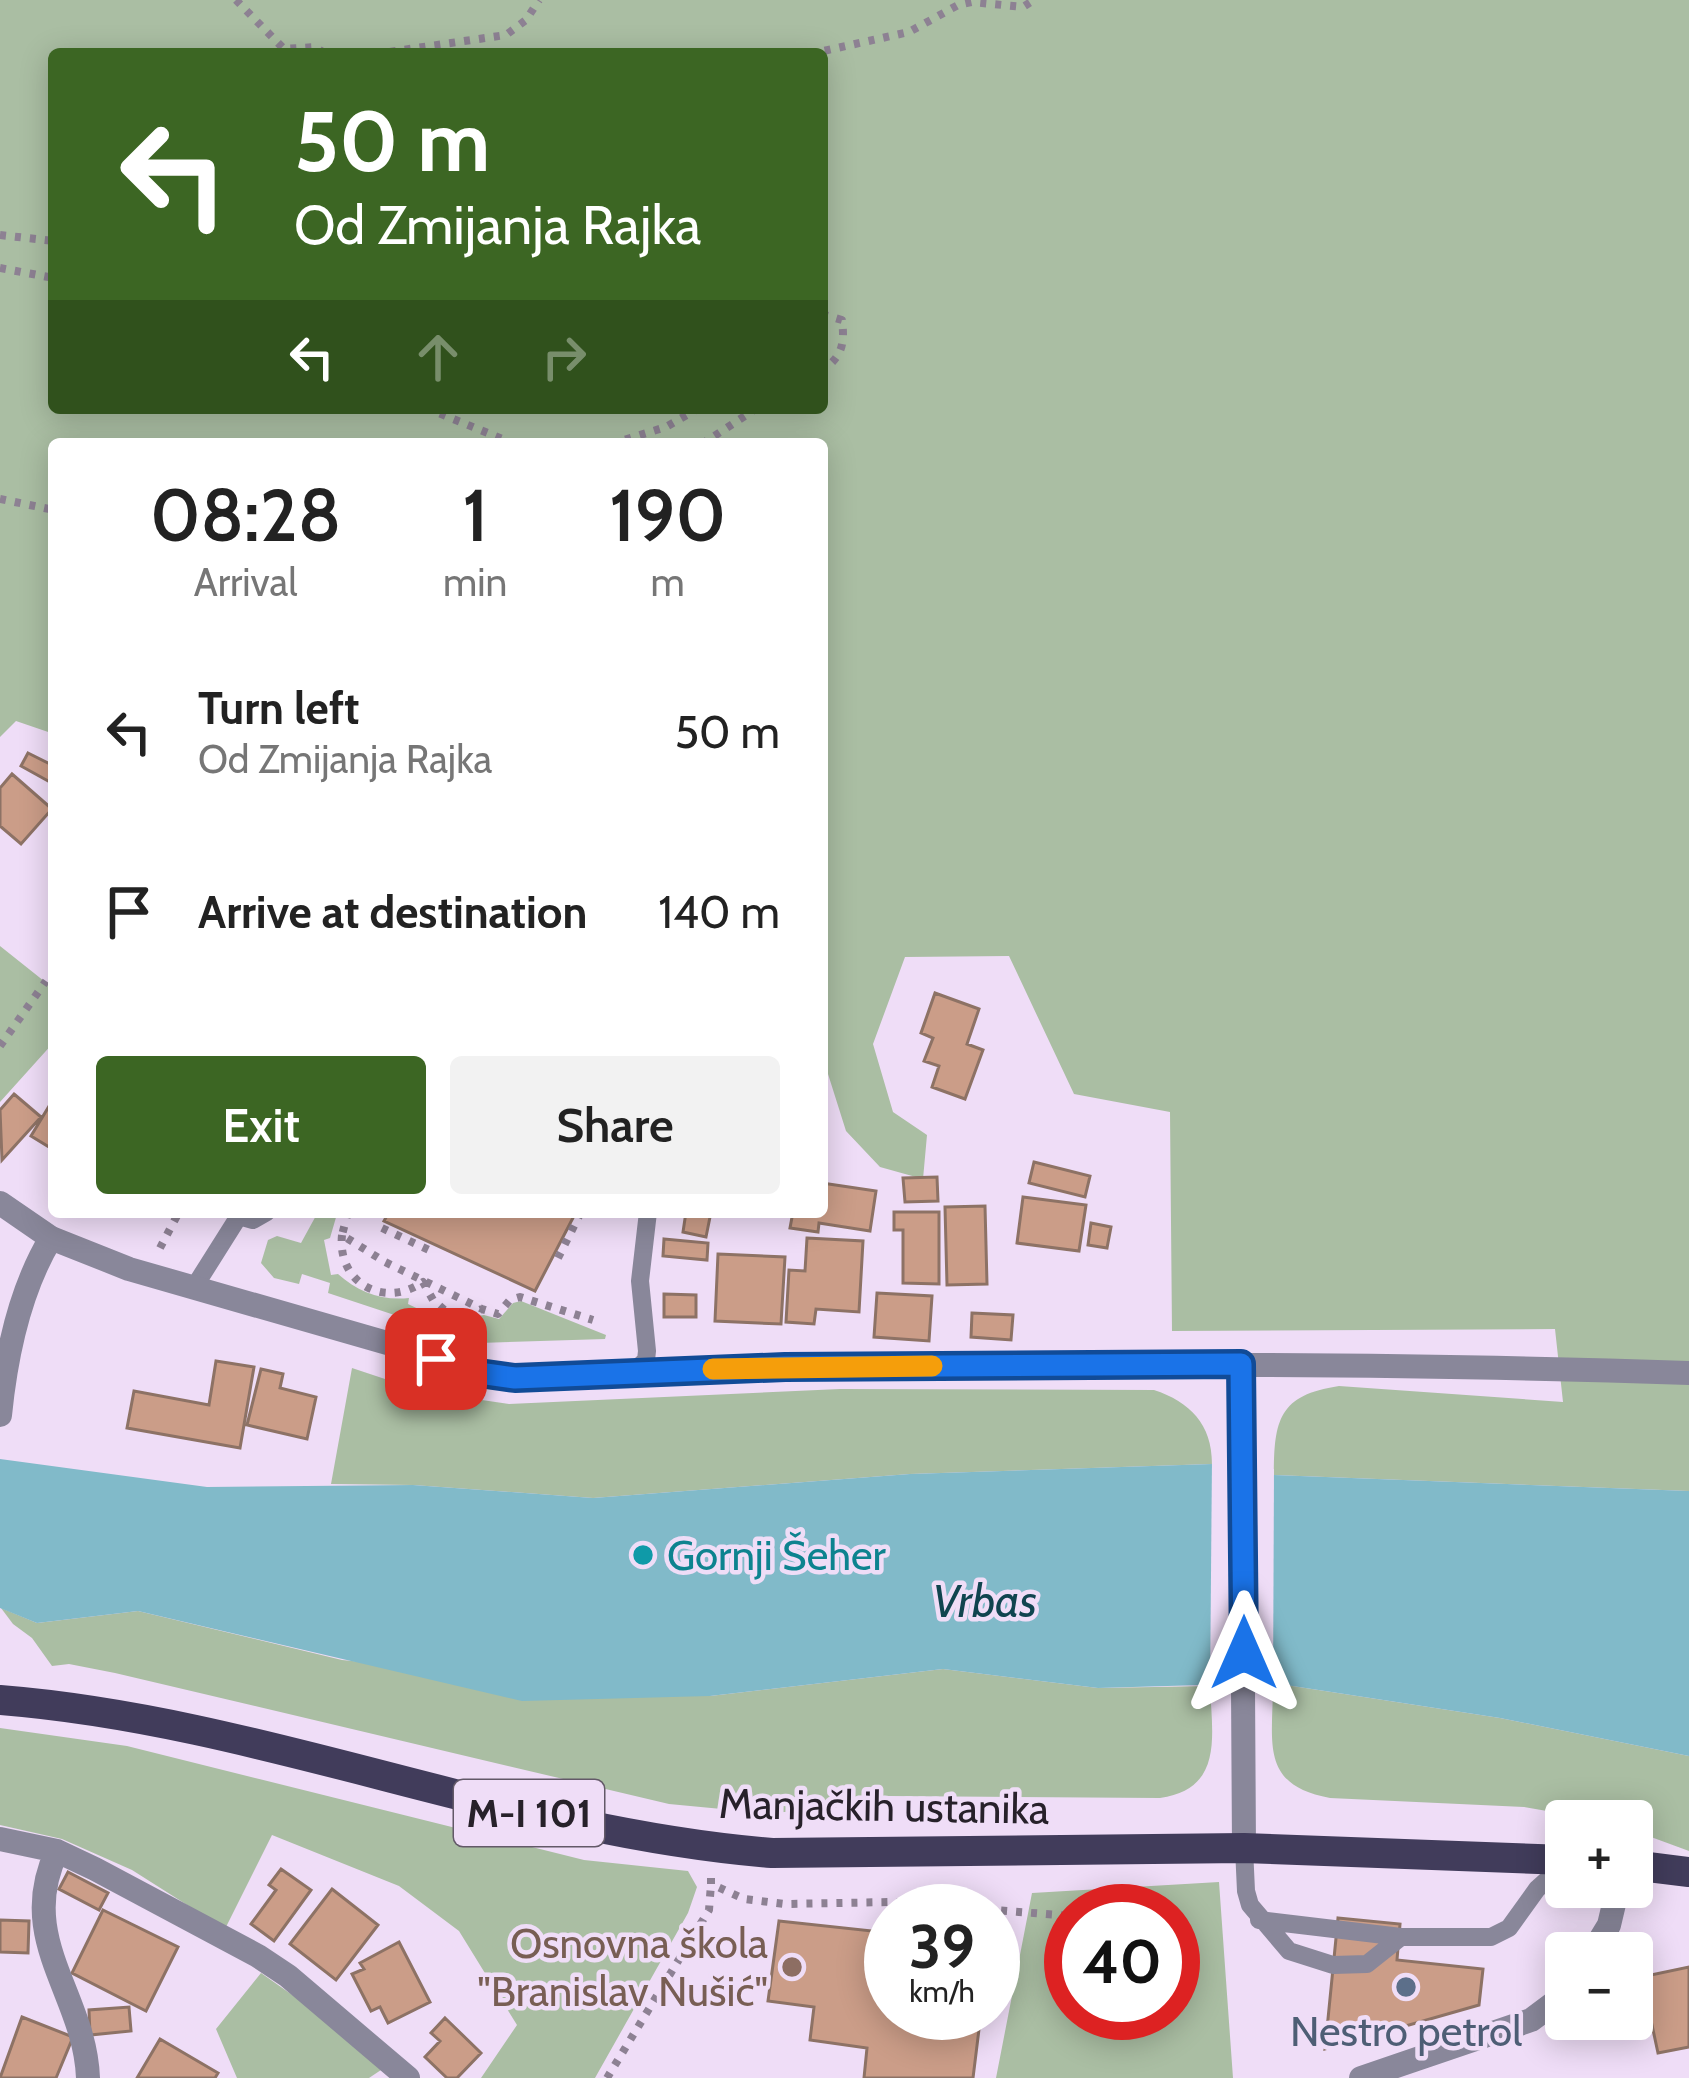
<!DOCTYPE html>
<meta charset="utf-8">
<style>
:root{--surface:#fff;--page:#f2f2f2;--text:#222;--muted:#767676;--accent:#3c6623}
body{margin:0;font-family:Cabin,sans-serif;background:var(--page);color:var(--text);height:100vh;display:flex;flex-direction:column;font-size:45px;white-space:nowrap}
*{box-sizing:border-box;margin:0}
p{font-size:39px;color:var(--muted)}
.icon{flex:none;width:66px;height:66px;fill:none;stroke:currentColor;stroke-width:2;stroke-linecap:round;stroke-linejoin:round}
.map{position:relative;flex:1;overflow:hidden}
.panel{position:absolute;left:48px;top:438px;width:780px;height:780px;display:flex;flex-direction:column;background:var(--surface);border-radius:12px;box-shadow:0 6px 30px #0003}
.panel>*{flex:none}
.top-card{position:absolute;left:48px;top:48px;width:780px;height:366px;border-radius:12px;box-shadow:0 6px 30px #0003;background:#3c6623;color:#fff;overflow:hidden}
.fabs{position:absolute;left:1545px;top:1800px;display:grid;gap:24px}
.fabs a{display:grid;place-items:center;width:108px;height:108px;border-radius:12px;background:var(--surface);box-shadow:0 6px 30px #0003;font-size:60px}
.speed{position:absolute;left:864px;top:1884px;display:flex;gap:24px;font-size:60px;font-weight:700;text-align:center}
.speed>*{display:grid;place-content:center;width:156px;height:156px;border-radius:50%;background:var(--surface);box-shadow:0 6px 30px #0003;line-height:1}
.speed small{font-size:30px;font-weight:400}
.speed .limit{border:18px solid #d22;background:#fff;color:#111}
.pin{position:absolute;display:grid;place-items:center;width:102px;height:102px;color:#fff;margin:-51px;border-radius:24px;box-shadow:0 6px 18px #0006}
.me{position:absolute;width:132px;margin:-66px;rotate:0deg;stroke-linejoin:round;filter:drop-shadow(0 0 9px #0008)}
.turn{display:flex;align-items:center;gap:42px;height:252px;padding:0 48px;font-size:54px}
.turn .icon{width:156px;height:156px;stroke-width:2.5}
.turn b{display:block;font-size:84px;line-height:102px}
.lanes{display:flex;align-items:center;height:114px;padding:0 48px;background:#0003;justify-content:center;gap:60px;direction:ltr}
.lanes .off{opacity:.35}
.eta{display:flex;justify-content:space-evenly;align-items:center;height:204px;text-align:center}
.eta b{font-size:72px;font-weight:600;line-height:84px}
.cta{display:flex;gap:24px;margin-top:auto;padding:24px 48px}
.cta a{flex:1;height:138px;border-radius:12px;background:var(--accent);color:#fff;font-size:48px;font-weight:600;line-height:138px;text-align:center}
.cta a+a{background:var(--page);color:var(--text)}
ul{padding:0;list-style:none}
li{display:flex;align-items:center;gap:36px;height:180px;padding:0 48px}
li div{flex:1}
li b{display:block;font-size:45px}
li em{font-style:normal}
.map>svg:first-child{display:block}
</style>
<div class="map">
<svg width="1689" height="2078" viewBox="0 0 1689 2078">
<rect width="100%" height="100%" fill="#efddf7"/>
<path fill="#aabea3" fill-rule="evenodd" d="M0,0H1689V1491L1274,1475C1274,1420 1279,1395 1339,1386L1563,1402L1555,1329L1172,1331L1170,1112L1074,1094L1009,956L905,957L873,1044L893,1112L927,1135L923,1179L880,1167L846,1131L822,1055V444H54V734L16,721L0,737ZM54,54H822V408H54Z
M0,946L54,989V1042L0,1102Z
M318,1212L337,1214L330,1238L324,1240L331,1275L338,1274C358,1292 382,1301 409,1298L408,1304L439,1319L441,1316L454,1320L484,1315L499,1319L513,1303L521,1301L606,1335L605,1339L479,1343L328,1293L330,1283L302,1274L299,1284L274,1278L261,1263L268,1240L277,1236L301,1243Z
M352,1368L421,1391L509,1404L840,1389L1154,1390C1190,1402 1212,1424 1212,1464L910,1474L593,1498L413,1485L331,1484Z
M1,1608L37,1623L138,1611L342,1660L710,1696L943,1669L1098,1688L1210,1686C1212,1735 1224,1789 1160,1798L889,1796L823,1810L765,1813L669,1804L115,1673L69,1664L52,1666L32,1638L13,1624Z
M1273,1683L1500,1718L1689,1756V1851L1632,1830V1821H1604L1524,1807L1330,1798C1259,1785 1273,1742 1273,1683Z
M0,1728L127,1746L584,1860L688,1871L697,1887L688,1913L595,2078H481L517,2025L459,1931L399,1886L272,1835L225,1929L132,1870L62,1839L0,1825Z
M1219,1882L1233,2078H996L1032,1893ZM1071,1911H1173V2013H1071Z
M261,1973L308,2006L381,2070L369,2078H237L216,2029Z"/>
<path fill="#81bac9" d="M0,1459L207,1487L413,1485L593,1498L910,1474L1212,1464L1274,1475L1689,1491V1756L1500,1718L1273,1683L1098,1688L943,1669L710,1696L522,1701L138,1611L37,1623L0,1608Z"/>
<path fill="#efddf7" d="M1212,1458L1274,1469L1273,1689L1210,1692Z"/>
<path fill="#cb9d88" stroke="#8d7265" stroke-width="3" d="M28,753L54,766L50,782L21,766Z
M12,774L52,809L21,844L0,826V788Z
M935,993L979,1009L967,1044L983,1050L965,1099L932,1087L939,1066L924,1061L933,1038L921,1033Z
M14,1094L41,1117L2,1160L0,1110Z
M54,1098V1150L31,1136Z
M1034,1162L1090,1176L1085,1197L1029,1183Z
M937,1177L938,1201L905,1202L903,1178Z
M822,1183L876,1191L870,1231L819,1223L818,1232L790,1228L793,1212H822Z
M1023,1197L1086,1205L1079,1251L1017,1243Z
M985,1206L987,1284L947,1285L945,1207Z
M389,1212H576L535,1291L384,1221Z
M686,1212H711L706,1237L683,1232Z
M894,1212H939V1284L903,1283V1230H894Z
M1091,1223L1111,1227L1107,1248L1088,1245Z
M807,1238L863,1241L859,1312L816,1309L814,1324L786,1322L789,1270L805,1271Z
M664,1239L708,1243L707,1260L663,1256Z
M718,1254L785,1257L781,1324L715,1321Z
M877,1293L932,1296L929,1341L874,1337Z
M664,1294L696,1295V1317H664Z
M972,1313L1013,1315L1011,1340L971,1337Z
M216,1361L254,1367L240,1448L127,1428L134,1391L209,1405Z
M261,1369L283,1374L280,1388L316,1397L307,1439L247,1425Z
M281,1869L311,1890L274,1941L251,1924L276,1890L269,1885Z
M68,1872L108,1893L99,1910L59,1889Z
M332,1889L378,1925L336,1980L290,1944Z
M103,1910L178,1947L146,2011L72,1973Z
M1338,1918L1400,1924L1397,1960L1483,1969L1479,2005L1325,2049Z
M0,1920L29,1921L28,1953L0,1952Z
M779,1921L891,1933V2013H981L973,2078H864L867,2048L810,2040L814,2007L768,2001Z
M399,1942L430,2002L388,2023L380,2007L371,2011L352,1974L364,1969L360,1963Z
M1689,1967V2047L1658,2053L1649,2011L1632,2014V1979Z
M129,2007L131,2031L90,2035L89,2010Z
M22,2017L73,2037L56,2078H0Z
M445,2018L481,2053L457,2078H447L425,2057L440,2041L431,2033Z
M160,2039L218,2073L215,2078H137Z"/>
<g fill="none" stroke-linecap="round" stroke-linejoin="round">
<path stroke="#8d8193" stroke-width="8" stroke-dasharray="6 9" stroke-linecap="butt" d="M236,0L284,49L315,47L326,54
M375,54L506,35L526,20L539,0
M810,54L909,32L958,5L972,2L1023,7L1034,0
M0,235L54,241
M0,268L54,278
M822,314L842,320C845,345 842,356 822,371
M426,408L515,444
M611,444L666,427L699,408
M702,444L757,408
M0,499L54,510
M0,1046L46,981
M348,1212L342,1235L385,1262L482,1309L498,1314L510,1300L520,1297L593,1320
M382,1228L431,1251
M342,1235C337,1283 384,1309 423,1282L433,1300L450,1315L464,1316L482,1309
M160,1248L179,1212
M558,1258L581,1212
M711,1878V1884L744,1899L785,1904L892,1902L1071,1916
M607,2078L709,1910L711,1884"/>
<path stroke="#89879a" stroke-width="18" d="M193,1289L239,1216L253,1220L267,1212
M633,1372L646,1360L647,1351L640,1281L648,1212
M1244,1848L1246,1891L1250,1905L1289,1951L1333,1965L1367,1964L1401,1937
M1259,1920L1401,1937H1491L1509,1928L1537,1889L1566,1863"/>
<path stroke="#89879a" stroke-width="24" d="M0,1415C6,1355 19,1291 51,1238
M0,1839L57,1851L95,1869L258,1956L288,1976L408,2078
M57,1851C15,1939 85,1994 88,2078
M1592,1953L1609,1925L1618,1887
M1361,2078L1531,2020L1566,1994"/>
<path stroke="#89879a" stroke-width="24" d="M0,1203L51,1238L129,1269L401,1347L472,1372L515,1378C682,1367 849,1366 1016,1365C1240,1364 1464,1365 1689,1373
M1241,1364L1244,1848"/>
<path stroke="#413c5b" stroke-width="30" d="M0,1700C264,1721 509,1832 772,1853L1244,1848L1566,1860
M1632,1865L1689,1872"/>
</g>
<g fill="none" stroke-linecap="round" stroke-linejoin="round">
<g stroke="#114b97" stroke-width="30">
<path id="route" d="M436,1359L472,1372L515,1378L785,1367L1241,1364L1244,1653"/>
</g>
<use href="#route" stroke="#1a73e8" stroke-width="21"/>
<path stroke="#f59e0b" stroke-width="21" d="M713,1369L932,1366"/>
</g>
<circle fill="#0f9aa8" stroke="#efddf7" stroke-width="4.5" cx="643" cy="1555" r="12"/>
<circle fill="#8d6e63" stroke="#efddf7" stroke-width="4.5" cx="792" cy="1967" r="12"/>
<circle fill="#5c6f8a" stroke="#efddf7" stroke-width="4.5" cx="1406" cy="1987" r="12"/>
<g text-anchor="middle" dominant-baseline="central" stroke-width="9" stroke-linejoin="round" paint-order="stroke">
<rect fill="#efddf7" stroke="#635968" stroke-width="3" x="454" y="1780" width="150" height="66" rx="9"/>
<g font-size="39" font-weight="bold" fill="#27212a">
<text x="529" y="1813">M-I 101</text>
</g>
<g font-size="42" fill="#0d838f" stroke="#efddf7" text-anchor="start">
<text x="667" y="1555">Gornji Šeher</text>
</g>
<g font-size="42" fill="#27212a" stroke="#efddf7">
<text transform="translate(884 1806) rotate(1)">Manjačkih ustanika</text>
</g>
<g font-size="42" fill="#785e54" stroke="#efddf7" text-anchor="end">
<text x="768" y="1943">Osnovna škola<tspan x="768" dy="48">"Branislav Nušić"</tspan></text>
</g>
<g font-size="42" fill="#4e5e75" stroke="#efddf7">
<text x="1406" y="2031">Nestro petrol</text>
</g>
<g font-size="45" font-style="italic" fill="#10444f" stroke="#efddf7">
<text x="985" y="1601">Vrbas</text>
</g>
</g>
</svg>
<div class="fabs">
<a>+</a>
<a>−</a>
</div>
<div class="speed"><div>39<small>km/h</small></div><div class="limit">40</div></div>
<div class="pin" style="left:436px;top:1359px;background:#d93025"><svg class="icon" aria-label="arrive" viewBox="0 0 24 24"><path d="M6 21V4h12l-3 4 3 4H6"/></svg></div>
<svg class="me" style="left:1244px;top:1653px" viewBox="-20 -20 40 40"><path d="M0-17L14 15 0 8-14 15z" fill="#1a73e8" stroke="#fff" stroke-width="4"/></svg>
<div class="top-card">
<div class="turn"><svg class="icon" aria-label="left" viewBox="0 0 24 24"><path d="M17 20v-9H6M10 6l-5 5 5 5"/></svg><div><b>50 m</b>Od Zmijanja Rajka</div></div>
<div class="lanes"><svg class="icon" aria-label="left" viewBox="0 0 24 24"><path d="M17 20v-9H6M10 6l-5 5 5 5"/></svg><svg class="icon off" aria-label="ahead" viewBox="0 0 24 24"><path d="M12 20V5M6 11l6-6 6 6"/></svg><svg class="icon off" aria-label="right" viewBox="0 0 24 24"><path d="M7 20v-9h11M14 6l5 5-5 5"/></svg></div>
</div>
<section class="panel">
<div class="eta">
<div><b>08:28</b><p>Arrival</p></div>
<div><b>1</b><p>min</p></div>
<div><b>190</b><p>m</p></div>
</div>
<ul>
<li><svg class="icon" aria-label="left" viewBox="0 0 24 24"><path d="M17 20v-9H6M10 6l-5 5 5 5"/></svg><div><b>Turn left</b><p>Od Zmijanja Rajka</p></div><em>50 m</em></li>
<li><svg class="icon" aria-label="arrive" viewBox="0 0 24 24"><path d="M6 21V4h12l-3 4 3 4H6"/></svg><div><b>Arrive at destination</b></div><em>140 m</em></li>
</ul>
<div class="cta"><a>Exit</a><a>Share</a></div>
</section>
</div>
